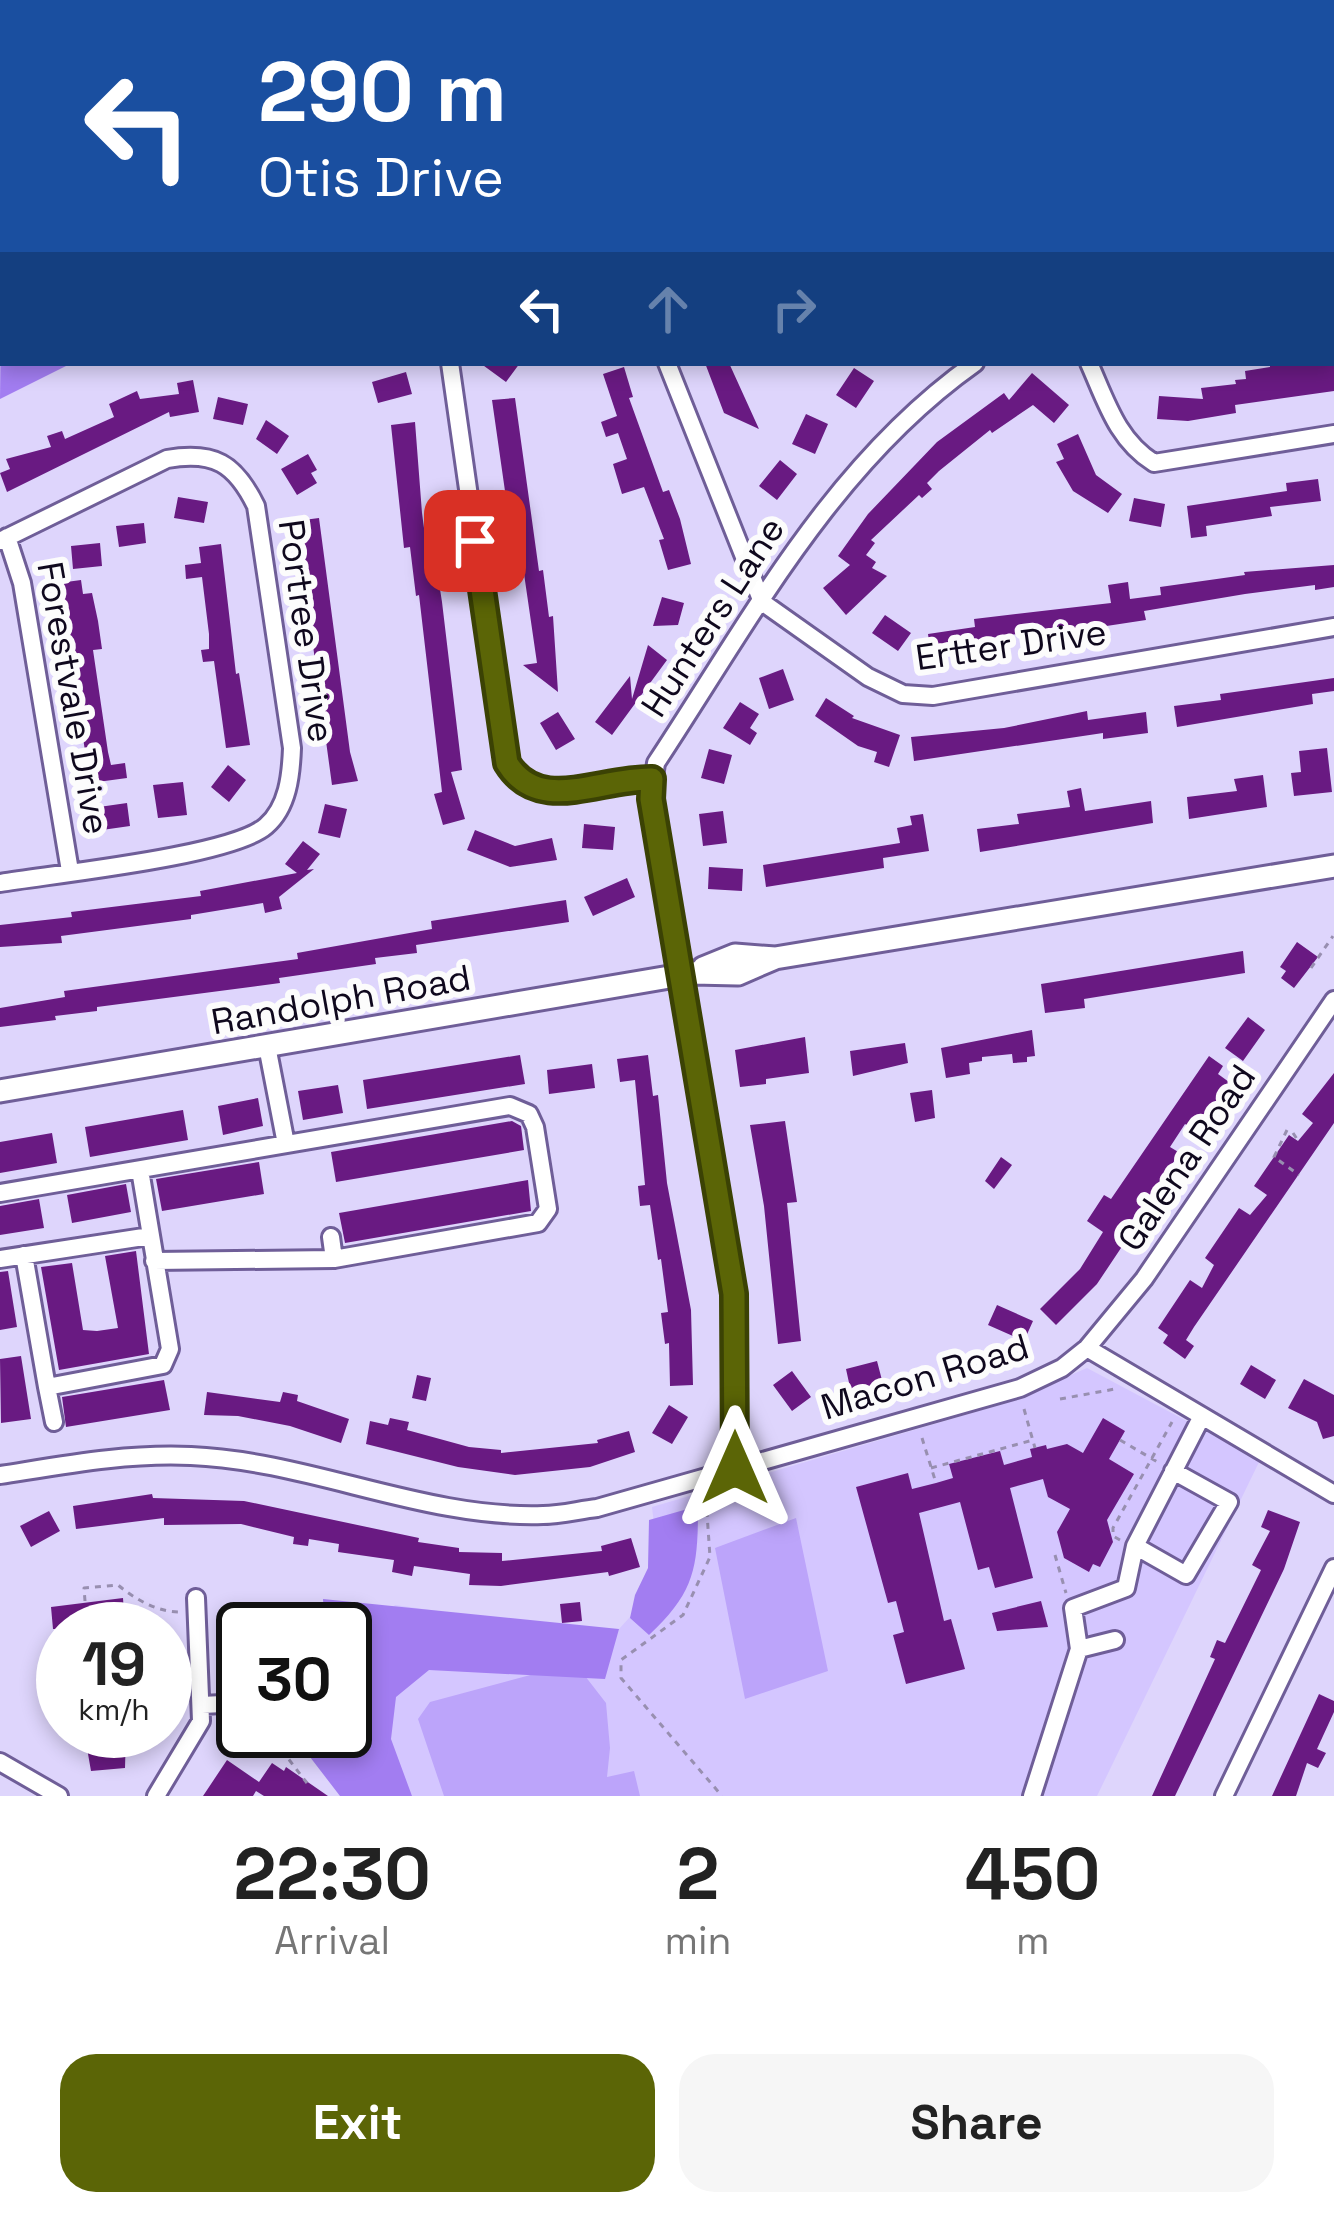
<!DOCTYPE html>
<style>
:root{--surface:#fff;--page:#f6f6f6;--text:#222;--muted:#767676;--accent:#5b6506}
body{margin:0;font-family:"Space Grotesk",sans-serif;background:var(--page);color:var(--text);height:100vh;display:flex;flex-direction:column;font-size:45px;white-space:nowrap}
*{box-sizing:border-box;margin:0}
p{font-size:39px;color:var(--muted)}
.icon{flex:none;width:66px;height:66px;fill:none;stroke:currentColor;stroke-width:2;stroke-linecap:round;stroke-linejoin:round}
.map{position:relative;height:1796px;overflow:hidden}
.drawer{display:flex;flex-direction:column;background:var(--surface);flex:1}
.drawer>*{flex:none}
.hud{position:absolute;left:0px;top:0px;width:1335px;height:366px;box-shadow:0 6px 18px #0003;background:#1a4fa0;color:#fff;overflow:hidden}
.speed{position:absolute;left:36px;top:1602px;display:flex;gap:24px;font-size:60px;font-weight:700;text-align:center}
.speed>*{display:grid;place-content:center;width:156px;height:156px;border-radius:50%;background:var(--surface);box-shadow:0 6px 18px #0003;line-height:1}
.speed small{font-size:30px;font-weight:400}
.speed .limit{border:6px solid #111;border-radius:18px;background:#fff;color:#111}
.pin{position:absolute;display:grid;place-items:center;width:102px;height:102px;color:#fff;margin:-51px;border-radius:24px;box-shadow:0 6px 18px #0006}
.me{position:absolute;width:132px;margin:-66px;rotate:0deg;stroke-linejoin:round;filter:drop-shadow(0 0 9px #0008)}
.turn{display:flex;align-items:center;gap:42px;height:252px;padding:0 60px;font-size:54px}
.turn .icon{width:156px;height:156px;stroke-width:2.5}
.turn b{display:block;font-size:84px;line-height:102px}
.lanes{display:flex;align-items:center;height:114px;padding:0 60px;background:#0003;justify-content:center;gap:60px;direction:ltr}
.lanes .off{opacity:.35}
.eta{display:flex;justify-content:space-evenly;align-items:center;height:204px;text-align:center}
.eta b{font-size:72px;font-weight:700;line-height:84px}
.cta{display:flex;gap:24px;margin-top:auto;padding:24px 60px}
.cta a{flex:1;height:138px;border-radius:36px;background:var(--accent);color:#fff;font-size:48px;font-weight:700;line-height:138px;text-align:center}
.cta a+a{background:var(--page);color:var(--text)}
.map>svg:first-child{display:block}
</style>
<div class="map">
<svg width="1334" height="1796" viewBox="0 0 1334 1796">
<rect width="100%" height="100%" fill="#ded5fc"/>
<path fill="#d4c6ff" d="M1087,1368L1260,1460L1097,1796H364L345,1656L395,1605L565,1629H619L661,1583L652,1507L1006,1403Z"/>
<path fill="#bca4fa" d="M796,1518L828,1671L745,1699L715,1548Z
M575,1663L606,1703L610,1748L607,1777L634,1771L640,1796H444L418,1719L430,1702Z"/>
<path fill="#a27df1" d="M291,0H1093L1088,3Z
M3,162V363H72L0,399Z
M698,1506C698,1568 695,1592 649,1635L630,1618L635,1595L648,1568L649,1520Z
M323,1599L619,1629L605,1679L429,1670L396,1697L391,1739L412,1796H340L290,1731H345V1629H325Z"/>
<path fill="#691a82" d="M480,363H520L506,382Z
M705,363H729L759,429L724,413Z
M1270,363L1334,366V391L1235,405L1236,413L1188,421L1157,419L1159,396L1203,399L1201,388L1236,384L1235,380L1246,379L1245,371L1270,367Z
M624,367L633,397L629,398L663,492L669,490L680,519L691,564L668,570L659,540L664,539L644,487L622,494L613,464L627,459L618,433L606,437L601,422L617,416L603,374Z
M854,368L874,381L856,408L836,395Z
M406,372L412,394L378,403L372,382Z
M1032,373L1069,405L1054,423L1033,405L992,433L990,430L939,471L927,483L932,489L922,498L919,495L871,540L875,543L866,555L876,562L872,568L887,576L846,615L823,588L850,565L838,556L868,514L937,442L1004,393L1009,400Z
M193,380L199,412L170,417L169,412L7,492L0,473L10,469L6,459L51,447L47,436L62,431L65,439L114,417L109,404L137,391L140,399L179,394L177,383Z
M218,397L248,404L243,425L213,419Z
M515,398L539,571L543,570L549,617L553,616L558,692L523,665L537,663L522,560L515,561L492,400Z
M806,414L828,424L815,454L792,444Z
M266,420L289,436L277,454L256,439Z
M415,422L422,513L428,558L435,557L442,602L462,770L451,772L465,819L443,825L434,794L442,792L419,595L416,596L410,547L404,548L391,425Z
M1078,434L1096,475L1122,494L1108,513L1073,491L1056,462L1064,459L1057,444Z
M308,454L317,470L311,473L317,483L297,495L281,469Z
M780,460L797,474L777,500L759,486Z
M1318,479L1321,501L1270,507L1272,516L1206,526L1207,536L1191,538L1187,506L1287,491L1286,483Z
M178,497L208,502L204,523L174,518Z
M1134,498L1165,504L1161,527L1129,521Z
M319,518L350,752L358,781L332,785L296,521Z
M144,523L146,543L119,547L116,526Z
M100,543L102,566L73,569L71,546Z
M221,544L236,674L239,673L250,745L226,748L214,661L203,662L201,650L209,649V634L202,577L186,579L185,565L201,563L199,547Z
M1334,565V587L1315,590V585L1245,594L1144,611L1146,620L1067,632L1066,628L1009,635L963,643L964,651L931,656L928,634L975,627L974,619L1111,603L1108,585L1128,582L1130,599L1161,595L1160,587L1245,575L1244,572Z
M81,580L83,594L92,593L98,621L102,649L93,650L108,752L111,765L125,763L127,778L90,783L59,583Z
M662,597L684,603L678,625L653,626Z
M885,615L911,633L898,651L872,633Z
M648,645L667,660L612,735L595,722L630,676L632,699Z
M783,669L794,700L769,709L759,678Z
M1334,678V691L1312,694L1313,704L1177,727L1174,706L1221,700L1220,694Z
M826,698L854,716L852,718L900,735L889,767L874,762L877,752L858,746L815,716Z
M740,702L759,714L750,728L757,733L750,745L723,728Z
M1087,711L1088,720L1146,712L1148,733L1103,739V733L914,761L911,737L1004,728Z
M558,712L575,739L556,750L540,723Z
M1327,748L1332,792L1294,796L1291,773L1301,772L1299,751Z
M709,749L732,755L724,784L701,778Z
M228,765L246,780L229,802L211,787Z
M1263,775L1267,807L1189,819L1187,797L1237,791L1234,779Z
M183,782L187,815L158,818L153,785Z
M1081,788L1085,811L1151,801L1153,823L980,852L977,829L1019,824L1017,814L1070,807L1067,791Z
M127,803L130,826L102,830L99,807Z
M325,804L347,809L340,838L318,833Z
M723,811L727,843L703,846L699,814Z
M923,814L929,851L883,858L884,868L766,887L763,865L900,843L897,828L912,825L910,816Z
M584,824L615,827L613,850L582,848Z
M475,830L515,846L552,838L557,860L510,867L467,850Z
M303,841L320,854L307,870L314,869L279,897L282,909L265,913L263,903L191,915V919L61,936L62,943L0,947V925L72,917L71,912L201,896L200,891L297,873L285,864Z
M709,867L743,869L742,891L708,889Z
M627,878L635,897L593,916L584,897Z
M566,900L569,922L416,945L417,953L375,958L376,964L279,978L280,983L97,1007V1011L55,1016L56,1020L0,1027V1008L65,997L64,991L298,959L297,953L432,929L431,921Z
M1297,942L1318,957L1294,988L1281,978L1286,971L1280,967Z
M1243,951L1245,973L1084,999L1085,1008L1045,1013L1041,984Z
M1248,1017L1265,1030L1243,1061L1225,1048Z
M1032,1030L1035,1056L1027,1057V1062L1013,1063L1012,1054L982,1057V1061L969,1063L970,1074L946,1078L941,1048Z
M805,1037L809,1073L766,1079V1084L740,1087L735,1050Z
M905,1043L908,1063L853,1076L850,1051Z
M520,1055L525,1084L367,1109L363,1080Z
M648,1055L653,1096L658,1095L667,1183L691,1310L693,1385L670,1386L669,1343L665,1344L661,1313L668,1312L661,1259L658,1260L650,1205L640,1206L638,1186L645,1185L635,1080L620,1082L617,1059Z
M1209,1056L1223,1066L1218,1074L1229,1082L1196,1131L1185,1124L1170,1147L1180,1153L1129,1224L1131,1233L1097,1284L1056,1325L1040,1309L1080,1269L1103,1232L1087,1221L1104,1195L1111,1199Z
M592,1064L595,1088L549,1094L547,1070Z
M1334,1073V1123L1194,1327L1186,1340L1194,1346L1185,1359L1163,1343L1168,1335L1158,1328L1190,1280L1202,1288L1214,1265L1205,1258L1239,1208L1250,1215L1267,1195L1254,1186L1289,1135L1298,1141L1313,1123L1302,1114Z
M338,1085L343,1113L303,1120L298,1091Z
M932,1090L935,1118L915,1122L910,1093Z
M258,1098L263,1126L223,1135L218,1106Z
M183,1110L188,1140L90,1157L85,1127Z
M512,1121L521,1126L524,1150L336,1182L331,1152Z
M785,1121L797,1202L787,1203L801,1341L778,1344L764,1206L750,1125Z
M52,1133L57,1163L0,1173V1142Z
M1001,1157L1012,1165L994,1189L985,1181Z
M259,1162L264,1194L162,1211L156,1179Z
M528,1180L531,1211L345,1243L339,1213Z
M126,1184L131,1212L72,1223L67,1195Z
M39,1199L44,1228L0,1235V1206Z
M136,1251L149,1354L59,1370L41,1267L72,1263L83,1330L97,1331L118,1328L105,1256Z
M8,1271L17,1327L0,1330V1272Z
M997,1305L1033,1321L1024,1341L988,1325Z
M21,1356L31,1419L1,1423L0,1359Z
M877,1361L883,1384L851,1392L846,1369Z
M1251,1365L1276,1380L1265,1399L1240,1384Z
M792,1371L811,1397L792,1411L773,1385Z
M417,1375L431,1378L426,1401L412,1398Z
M1304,1379L1334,1395V1436L1323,1439L1317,1422L1288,1408Z
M164,1380L170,1410L66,1427L62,1397Z
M207,1392L280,1402L283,1392L298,1395L297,1401L349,1419L341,1443L290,1426L238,1416L204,1415Z
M669,1405L688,1417L672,1444L652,1433Z
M390,1418L409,1422L407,1430L469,1447L501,1450V1453L598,1443L597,1440L629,1431L635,1452L590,1467L515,1475L458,1467L366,1444L370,1421L388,1425Z
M1103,1418L1125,1431L1109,1459L1134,1474L1107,1520L1113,1542L1100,1567L1093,1564L1089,1572L1064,1558L1057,1532L1070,1509L1048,1497L1043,1479L1010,1488L1033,1578L995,1588L989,1567L978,1570L960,1502L919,1513L944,1621L951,1619L965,1669L906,1684L893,1635L904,1632L896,1601L888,1603L856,1487L908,1473L912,1489L936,1483L953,1478L949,1464L1000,1451L1004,1465L1032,1457L1030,1449L1046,1445L1047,1449L1067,1444L1083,1453Z
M152,1494L153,1498L244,1501L419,1538L418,1542L459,1548V1552L502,1553V1561L602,1551L601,1546L631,1538L640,1567L609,1576L608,1572L501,1586L469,1585L470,1574L414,1566L412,1576L392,1572L394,1560L338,1552L339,1544L309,1539L308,1546L293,1544L294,1537L241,1524L164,1525V1518L76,1529L73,1506Z
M1268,1510L1300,1522L1284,1569L1175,1796H1152L1215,1659L1210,1657L1217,1640L1225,1643L1261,1570L1252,1565L1270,1531L1261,1527Z
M49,1511L60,1531L31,1547L20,1526Z
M123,1598L125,1629H53L51,1607Z
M1041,1601L1048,1627L997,1631L992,1613Z
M580,1602L582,1621L562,1623L560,1604Z
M1319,1694L1334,1701V1712L1317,1749L1326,1753L1318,1768L1307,1763L1296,1796H1272Z
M84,1731H126L125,1768L91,1771Z
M227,1760L259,1782L272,1763L284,1771L286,1767L328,1796H264L256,1791L253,1796H203Z"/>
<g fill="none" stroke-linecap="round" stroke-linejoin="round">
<g stroke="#6f5e98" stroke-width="22">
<path id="minor" d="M0,119L3,120
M0,139L3,138
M1332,224L1334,223
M450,363L507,762C513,771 516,780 525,786C554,801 617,779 652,779
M667,363L762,602L868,677L903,694L933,696L1334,627
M1089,363C1106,401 1117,440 1154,463L1334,434
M7,537L22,583L70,871
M0,541L167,459C214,451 235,463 256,506L292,748C291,775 288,807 266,826C232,856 54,874 0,883
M267,1046L286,1144
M0,1193L510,1106L529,1114L535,1127L548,1209L538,1223L334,1259L154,1261
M331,1237L334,1259
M24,1255L47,1387L163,1365L170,1349L140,1170
M0,1259L150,1236
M1087,1348L1144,1279L1334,1000
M47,1387L54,1422
M735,1468L734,1294L651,799L656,763C751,619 832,464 975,363
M0,1475C64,1465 126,1453 191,1456C310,1461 424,1519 543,1515C561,1515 579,1510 597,1508L1020,1388L1062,1368L1087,1348L1334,1494
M1135,1546L1186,1575L1229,1502L1173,1471
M1079,1649L1073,1608L1126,1588L1135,1546L1202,1416
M202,1705L243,1703
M0,1762L59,1796
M156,1796L201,1721L196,1598
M1032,1796L1079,1649L1115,1640
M1224,1796L1334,1568"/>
</g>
<g stroke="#6f5e98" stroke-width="27">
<path id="major" d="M703,968L735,955L775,958L1334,866
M0,1091L693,973L738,974L775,958"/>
</g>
<path stroke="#988fb0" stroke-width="3" stroke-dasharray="6 6" stroke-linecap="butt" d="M1311,968L1333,936
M1287,1130L1274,1157L1299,1175
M1293,1133L1299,1142
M1129,1236L1143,1246
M1060,1399L1115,1389
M1024,1409L1035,1448
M922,1438L936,1483
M1120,1440L1161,1464
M931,1468L1033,1440
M706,1499L710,1557L683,1615L621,1660V1678L722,1796
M1120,1540L1113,1536V1528L1172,1422
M1055,1555L1066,1593
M85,1601L84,1588L118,1585C136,1600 159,1613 183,1612
M267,1731L307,1783"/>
<use href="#minor" stroke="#fff" stroke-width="16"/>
<use href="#major" stroke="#fff" stroke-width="21"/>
</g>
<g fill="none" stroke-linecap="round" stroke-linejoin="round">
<g stroke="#3b4204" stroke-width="30">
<path id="route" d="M475,541L507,763C539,815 599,778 652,779L651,799L734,1294L735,1468"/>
</g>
<use href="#route" stroke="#5b6506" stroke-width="21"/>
</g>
<g text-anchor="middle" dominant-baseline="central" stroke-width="12" stroke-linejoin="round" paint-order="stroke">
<g font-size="36" fill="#0f081d" stroke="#fcfcfc">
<text transform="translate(713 617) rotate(-57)">Hunters Lane</text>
<text transform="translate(306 631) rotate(82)">Portree Drive</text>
<text transform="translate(1011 645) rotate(-8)">Ertter Drive</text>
<text transform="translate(73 698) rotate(80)">Forestvale Drive</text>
<text transform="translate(341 1000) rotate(-10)">Randolph Road</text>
<text transform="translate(1187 1158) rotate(-56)">Galena Road</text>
<text transform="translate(925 1377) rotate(-17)">Macon Road</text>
</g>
</g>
</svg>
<div class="speed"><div>19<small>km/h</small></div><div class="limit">30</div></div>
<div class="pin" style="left:475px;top:541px;background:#d93025"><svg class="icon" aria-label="arrive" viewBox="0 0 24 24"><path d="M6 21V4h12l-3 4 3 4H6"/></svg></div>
<svg class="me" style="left:735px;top:1468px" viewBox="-20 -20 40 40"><path d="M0-17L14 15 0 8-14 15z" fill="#5b6506" stroke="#fff" stroke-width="4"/></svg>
<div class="hud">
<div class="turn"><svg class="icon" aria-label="left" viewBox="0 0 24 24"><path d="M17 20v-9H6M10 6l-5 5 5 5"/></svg><div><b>290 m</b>Otis Drive</div></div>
<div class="lanes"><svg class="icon" aria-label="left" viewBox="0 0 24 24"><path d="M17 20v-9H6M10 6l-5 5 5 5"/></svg><svg class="icon off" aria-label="ahead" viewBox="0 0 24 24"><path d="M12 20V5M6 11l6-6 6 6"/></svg><svg class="icon off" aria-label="right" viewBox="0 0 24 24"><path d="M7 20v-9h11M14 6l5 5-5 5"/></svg></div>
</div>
</div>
<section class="drawer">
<div class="eta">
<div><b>22:30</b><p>Arrival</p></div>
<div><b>2</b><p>min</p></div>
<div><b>450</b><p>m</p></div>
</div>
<div class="cta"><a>Exit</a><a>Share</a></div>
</section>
